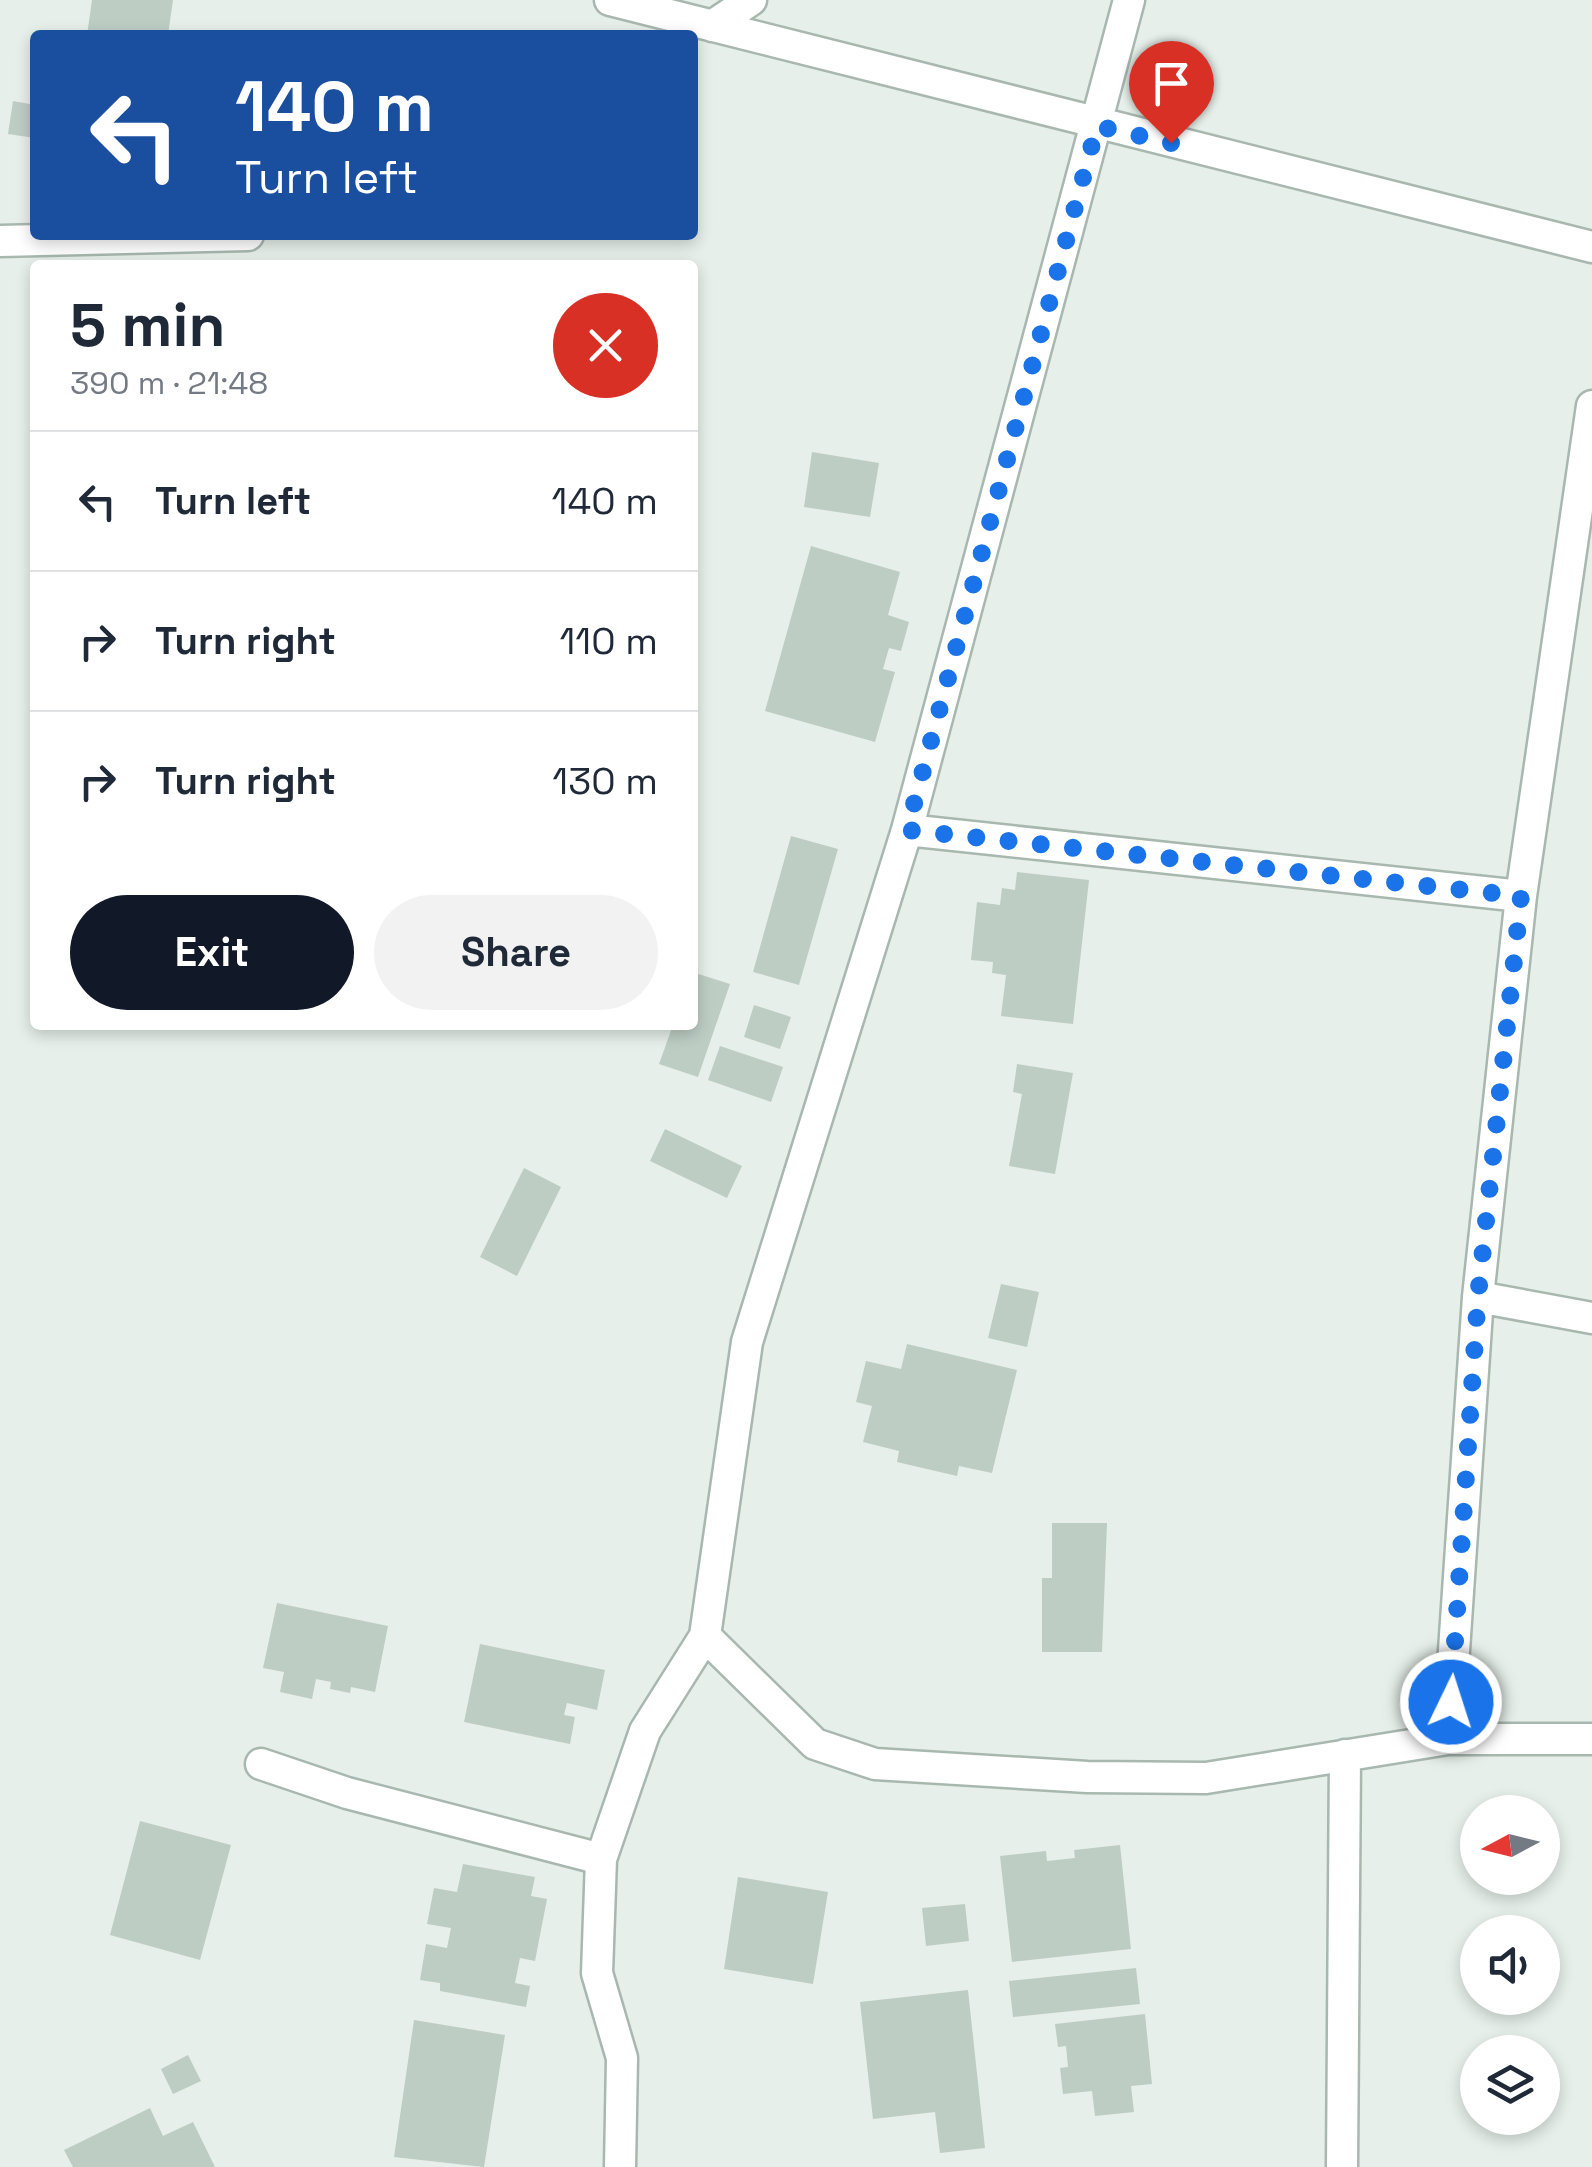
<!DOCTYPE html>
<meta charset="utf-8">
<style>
:root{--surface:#fff;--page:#f2f2f3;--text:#1f2937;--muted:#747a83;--line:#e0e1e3;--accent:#111827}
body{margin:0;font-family:"Space Grotesk",sans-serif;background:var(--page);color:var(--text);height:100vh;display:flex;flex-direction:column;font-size:38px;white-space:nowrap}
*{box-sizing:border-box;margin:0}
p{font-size:32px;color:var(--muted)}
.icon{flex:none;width:55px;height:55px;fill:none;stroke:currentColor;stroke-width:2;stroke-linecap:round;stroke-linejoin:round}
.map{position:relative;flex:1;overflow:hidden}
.sheet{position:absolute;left:30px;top:260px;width:668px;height:770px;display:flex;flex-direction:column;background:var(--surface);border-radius:10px;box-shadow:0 5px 15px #0003}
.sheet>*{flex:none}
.top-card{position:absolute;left:30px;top:30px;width:668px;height:210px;border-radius:10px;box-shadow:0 5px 15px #0003;background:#1a4fa0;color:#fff;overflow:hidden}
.needle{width:65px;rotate:263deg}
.buttons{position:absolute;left:1460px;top:1795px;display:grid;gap:20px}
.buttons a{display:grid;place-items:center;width:100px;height:100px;border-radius:50%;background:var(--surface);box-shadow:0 5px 15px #0003;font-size:50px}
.pin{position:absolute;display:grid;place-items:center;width:85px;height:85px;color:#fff;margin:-102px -42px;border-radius:50% 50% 50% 0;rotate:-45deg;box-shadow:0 0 10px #0007}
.pin .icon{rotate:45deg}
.me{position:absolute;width:110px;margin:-55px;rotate:4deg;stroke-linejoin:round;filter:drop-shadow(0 0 8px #0008)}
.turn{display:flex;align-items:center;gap:35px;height:210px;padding:0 40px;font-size:45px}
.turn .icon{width:130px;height:130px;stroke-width:2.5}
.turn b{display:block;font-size:70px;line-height:85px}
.round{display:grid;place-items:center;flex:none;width:105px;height:105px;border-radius:52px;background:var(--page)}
.overview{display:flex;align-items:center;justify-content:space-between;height:170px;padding:0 40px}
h1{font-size:60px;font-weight:800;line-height:75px}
.action{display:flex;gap:20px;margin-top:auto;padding:20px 40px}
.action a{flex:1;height:115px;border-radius:60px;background:var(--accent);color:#fff;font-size:40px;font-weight:800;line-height:115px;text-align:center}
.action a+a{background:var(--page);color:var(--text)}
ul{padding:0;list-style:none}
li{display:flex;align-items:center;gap:30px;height:140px;padding:0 40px;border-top:2px solid var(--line)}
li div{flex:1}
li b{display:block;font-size:38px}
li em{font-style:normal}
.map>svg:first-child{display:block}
</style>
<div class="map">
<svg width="1592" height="2167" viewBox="0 0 1592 2167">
<rect width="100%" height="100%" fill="#e6efe9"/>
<path fill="#bdcdc4" d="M92,0H173L168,35H87Z
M13,101L35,105V138L8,134Z
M812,452L879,463L870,517L804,507Z
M811,546L900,572L888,615L909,622L901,651L889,648L883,669L895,672L875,742L765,711Z
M791,836L838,849L799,985L753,972Z
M1017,872L1089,880L1073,1024L1001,1016L1006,975L992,973L993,962L971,960L977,902L1000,905L1002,888L1015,890Z
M692,972L730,984L698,1077L659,1064L673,1025H692Z
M754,1005L791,1017L780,1049L744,1037Z
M720,1046L783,1067L771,1102L708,1080Z
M1017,1064L1073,1073L1055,1174L1009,1166L1022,1094L1013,1092Z
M665,1129L742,1166L727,1198L650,1161Z
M524,1168L561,1187L517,1276L480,1257Z
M1001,1284L1039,1292L1027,1347L988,1338Z
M907,1344L1017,1370L992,1473L959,1466L957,1476L897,1462L899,1451L863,1442L872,1406L856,1402L866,1361L901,1369Z
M1052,1523H1107L1102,1652H1042V1578H1052Z
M277,1603L388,1626L375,1692L351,1687L350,1693L330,1689L331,1682L316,1679L312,1699L280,1692L284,1672L263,1668Z
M480,1644L605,1670L597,1710L567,1703L564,1715L575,1717L570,1744L464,1722Z
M140,1821L231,1845L200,1960L110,1935Z
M1120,1845L1131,1949L1012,1962L1000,1856L1046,1851L1047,1861L1075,1858L1074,1850Z
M463,1864L535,1877L531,1896L547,1899L535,1961L520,1958L515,1983L530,1986L526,2007L440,1991V1983L420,1980L426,1944L447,1948L451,1928L427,1924L434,1888L457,1892Z
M738,1877L828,1892L813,1984L724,1969Z
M965,1904L969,1941L926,1946L922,1908Z
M1136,1968L1140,2004L1013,2017L1009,1981Z
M968,1990L985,2148L940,2153L935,2112L873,2119L860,2002Z
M1145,2014L1152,2084L1131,2086L1134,2112L1095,2116L1092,2091L1063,2094L1060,2068L1068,2067L1066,2046L1058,2047L1055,2024Z
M414,2020L505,2035L484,2167L394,2157Z
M188,2055L201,2081L173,2094L161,2069Z
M150,2108L163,2136L193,2122L215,2167H73L64,2150Z"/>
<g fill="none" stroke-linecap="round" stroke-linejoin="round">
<g stroke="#a8b8af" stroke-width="35">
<path id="minor" d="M610,0L1592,247
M712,26L751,0
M0,241L248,235
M907,830L1521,896
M1478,1297L1592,1318
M705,1636L815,1744L875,1764L1087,1777L1206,1778L1448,1739H1592
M1448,1739L1478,1297L1521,896L1592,406
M261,1764L347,1793L601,1859
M620,2167L622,2058L597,1973L601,1859L645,1731L705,1636L747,1342L907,830L1129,0
M1342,2167L1345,1755"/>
</g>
<use href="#minor" stroke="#fff" stroke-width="30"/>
</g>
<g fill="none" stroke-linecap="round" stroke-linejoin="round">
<path stroke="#1a73e8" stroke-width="18" stroke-dasharray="0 32.4" d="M1171,143L1097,126L907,830L1521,896L1478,1296L1451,1702"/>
</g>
</svg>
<div class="buttons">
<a><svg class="needle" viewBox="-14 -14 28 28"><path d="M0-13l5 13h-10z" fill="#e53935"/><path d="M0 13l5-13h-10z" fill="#747a83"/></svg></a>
<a><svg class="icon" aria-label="sound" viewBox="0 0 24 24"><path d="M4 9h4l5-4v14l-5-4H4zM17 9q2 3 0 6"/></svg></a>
<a><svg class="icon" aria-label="layers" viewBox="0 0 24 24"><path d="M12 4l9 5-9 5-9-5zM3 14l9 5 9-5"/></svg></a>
</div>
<div class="pin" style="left:1171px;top:143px;background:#d93025"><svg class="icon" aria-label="arrive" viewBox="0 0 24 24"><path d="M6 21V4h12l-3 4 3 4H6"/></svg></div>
<svg class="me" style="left:1451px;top:1702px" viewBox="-20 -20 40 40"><circle r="17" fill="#1a73e8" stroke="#fff" stroke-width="3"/><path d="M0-11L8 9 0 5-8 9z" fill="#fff"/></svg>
<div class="top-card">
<div class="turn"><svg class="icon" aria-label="left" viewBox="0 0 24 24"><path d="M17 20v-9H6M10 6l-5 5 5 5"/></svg><div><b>140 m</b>Turn left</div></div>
</div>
<section class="sheet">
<div class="overview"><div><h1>5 min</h1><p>390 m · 21:48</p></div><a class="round" style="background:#d93025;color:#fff"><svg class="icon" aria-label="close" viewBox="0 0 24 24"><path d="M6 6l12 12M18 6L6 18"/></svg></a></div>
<ul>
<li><svg class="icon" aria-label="left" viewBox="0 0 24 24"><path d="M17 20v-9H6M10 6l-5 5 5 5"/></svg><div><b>Turn left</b></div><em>140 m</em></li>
<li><svg class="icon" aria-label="right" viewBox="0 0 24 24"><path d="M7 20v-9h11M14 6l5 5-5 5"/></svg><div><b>Turn right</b></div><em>110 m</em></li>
<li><svg class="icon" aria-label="right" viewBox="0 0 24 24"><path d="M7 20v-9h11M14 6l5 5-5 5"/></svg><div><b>Turn right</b></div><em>130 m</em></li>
</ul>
<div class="action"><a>Exit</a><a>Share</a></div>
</section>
</div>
